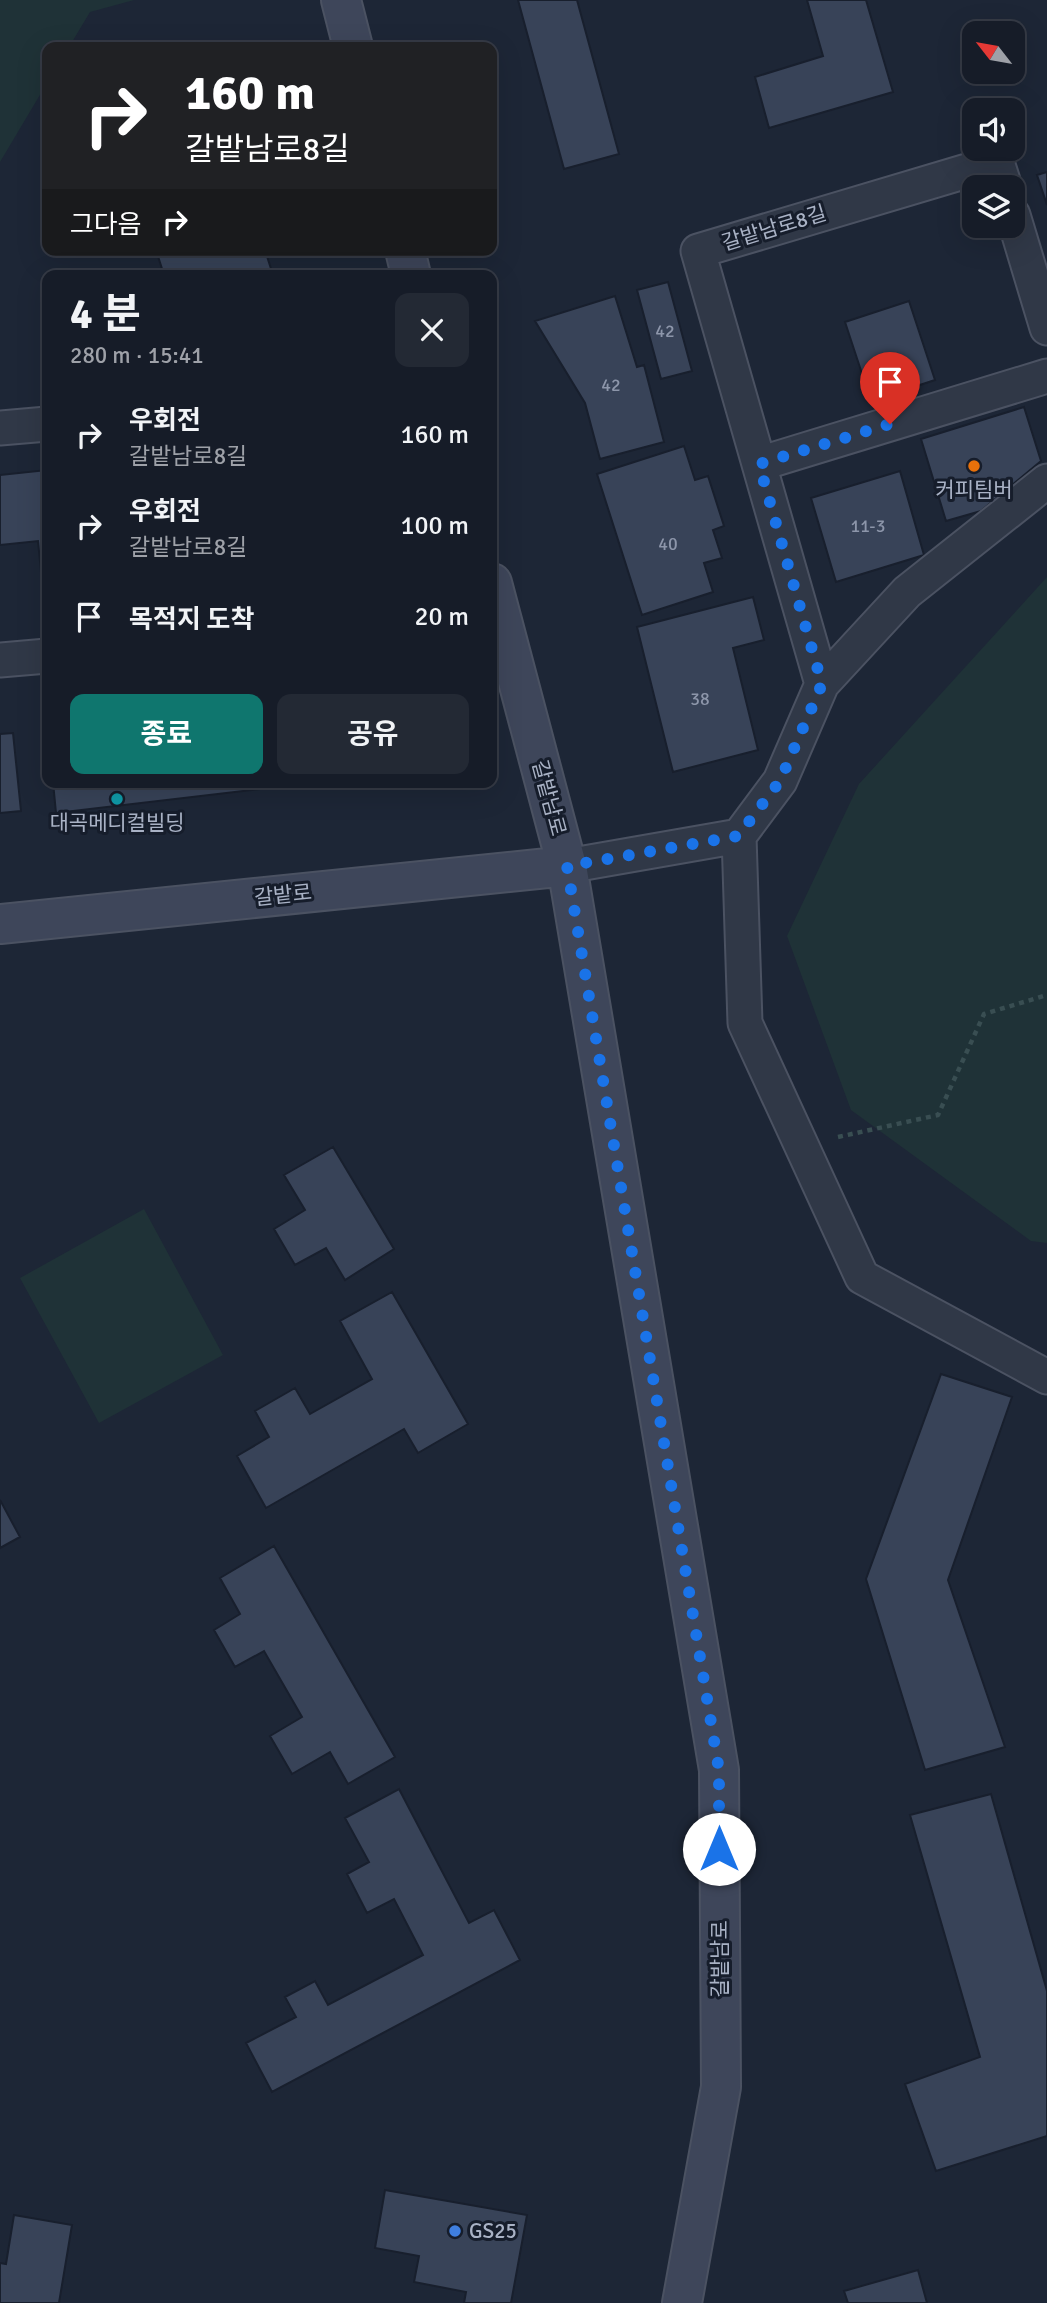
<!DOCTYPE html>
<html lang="ko">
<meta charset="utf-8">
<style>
:root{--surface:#161c28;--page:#232934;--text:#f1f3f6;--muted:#9ea1a8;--line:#353a45;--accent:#0f766e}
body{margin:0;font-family:Signika,"Noto Sans KR",sans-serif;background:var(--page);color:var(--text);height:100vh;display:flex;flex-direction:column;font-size:26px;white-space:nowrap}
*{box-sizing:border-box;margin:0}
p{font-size:23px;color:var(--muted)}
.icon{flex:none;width:38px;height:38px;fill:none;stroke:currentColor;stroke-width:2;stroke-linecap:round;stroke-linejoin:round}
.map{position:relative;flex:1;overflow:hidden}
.details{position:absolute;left:42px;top:270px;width:455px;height:518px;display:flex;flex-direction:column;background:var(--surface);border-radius:14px;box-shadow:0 7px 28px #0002,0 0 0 2px var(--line)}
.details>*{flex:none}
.top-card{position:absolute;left:42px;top:42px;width:455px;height:214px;border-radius:14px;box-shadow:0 7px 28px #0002,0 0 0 2px var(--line);background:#202124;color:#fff;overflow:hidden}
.needle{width:46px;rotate:301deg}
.controls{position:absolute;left:962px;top:21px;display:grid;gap:14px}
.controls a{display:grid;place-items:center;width:63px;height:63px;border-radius:14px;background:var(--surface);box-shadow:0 7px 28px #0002,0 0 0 2px var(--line);font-size:35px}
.pin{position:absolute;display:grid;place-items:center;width:60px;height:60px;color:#fff;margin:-72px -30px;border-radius:50% 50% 50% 0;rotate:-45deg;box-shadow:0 0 7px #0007}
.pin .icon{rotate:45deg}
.me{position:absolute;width:77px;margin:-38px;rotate:0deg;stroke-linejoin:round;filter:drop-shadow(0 0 5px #0008)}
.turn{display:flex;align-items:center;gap:24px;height:147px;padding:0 28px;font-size:32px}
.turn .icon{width:91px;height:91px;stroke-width:2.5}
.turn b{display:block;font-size:49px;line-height:60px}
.then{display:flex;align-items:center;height:66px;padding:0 28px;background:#0003;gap:14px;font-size:26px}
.round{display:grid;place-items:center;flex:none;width:74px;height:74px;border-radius:14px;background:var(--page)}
.headline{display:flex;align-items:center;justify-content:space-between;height:119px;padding:0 28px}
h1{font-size:42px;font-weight:700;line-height:52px}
.button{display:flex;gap:14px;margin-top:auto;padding:14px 28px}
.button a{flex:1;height:80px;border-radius:14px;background:var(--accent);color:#fff;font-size:28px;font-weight:700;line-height:80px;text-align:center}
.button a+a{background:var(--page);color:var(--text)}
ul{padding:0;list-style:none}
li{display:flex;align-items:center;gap:21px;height:91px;padding:0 28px}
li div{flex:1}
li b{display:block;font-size:26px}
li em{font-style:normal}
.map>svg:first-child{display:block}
</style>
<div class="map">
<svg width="1047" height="2303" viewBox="0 0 1047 2303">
<rect width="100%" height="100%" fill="#1d2636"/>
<path fill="#1f3237" d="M0,0H134L90,12L69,47H47V83L0,162Z
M1047,577V1243L1031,1241L851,1110L787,936L859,784Z
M144,1209L223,1355L99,1423L20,1278Z"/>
<path fill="#384358" stroke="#181f2d" stroke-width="2" d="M518,0H577L619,154L564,169Z
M807,0H866L893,92L769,128L755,77L823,56Z
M1047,172V205L1037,175Z
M156,250H265L273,275H164Z
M668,282L692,371L661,379L637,290Z
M615,296L637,367L644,365L664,442L600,459L585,403L535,321Z
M909,301L935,380L871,401L845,322Z
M1024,407L1041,461L981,511L946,521L921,439Z
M684,446L695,480L708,476L724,526L713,530L722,558L704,563L713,592L642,615L597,474Z
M47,470V622H46L38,541L0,545V475Z
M900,471L924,555L836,582L811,498Z
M753,597L764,640L733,648L758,750L673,772L637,627Z
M13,733L21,811L0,813V734Z
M53,782H303V784L56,813Z
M333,1147L394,1249L345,1280L326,1248L295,1265L274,1229L305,1210L284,1175Z
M392,1292L468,1424L418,1453L404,1429L266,1508L237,1456L269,1437L255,1411L295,1388L310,1414L372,1379L340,1321Z
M941,1374L1012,1397L948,1580L1005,1747L925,1770L866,1579Z
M0,1500L20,1537L0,1548Z
M274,1546L395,1757L348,1784L330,1752L292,1774L270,1736L302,1717L264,1651L235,1667L214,1630L240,1614L220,1578Z
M399,1789L469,1923L494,1910L520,1960L272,2092L246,2043L296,2017L285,1997L315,1981L328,2005L423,1955L394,1899L367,1913L347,1874L369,1862L345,1818Z
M991,1794L1047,1991V2136L936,2171L905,2084L980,2057L910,1815Z
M385,2190L527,2215L511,2303H464L466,2292L414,2282L419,2256L375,2248Z
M14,2215L72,2225L59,2303H0V2263L6,2264Z
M918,2270L927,2303H848L844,2291Z"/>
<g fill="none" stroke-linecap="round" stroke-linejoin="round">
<g stroke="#4b5262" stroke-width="37">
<path id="minor" d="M1013,215L1047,328
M0,428L47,424
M759,464L1047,376
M0,660L47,656
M822,684L698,251L997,162L1005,187
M739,836L745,1023L862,1277L1047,1377
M567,866L739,836L780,781L822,684L907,592L1047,481"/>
</g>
<g stroke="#4b5262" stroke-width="42">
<path id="secondary" d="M341,0L353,47
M405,250L411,275
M492,583L567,866L719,1770L721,2087L682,2303
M0,924L567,866"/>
</g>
<path stroke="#394e52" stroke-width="4.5" stroke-dasharray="5 5" stroke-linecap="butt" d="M838,1137L938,1115L984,1014L1047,995"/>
<use href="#minor" stroke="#303847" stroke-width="33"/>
<use href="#secondary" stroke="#3e465a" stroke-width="38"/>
</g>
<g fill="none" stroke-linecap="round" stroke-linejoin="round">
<path stroke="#1a73e8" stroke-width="12" stroke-dasharray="0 21.6" d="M719,1849V1770L567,866L738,836L780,781L822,684L759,464L890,424"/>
</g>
<circle fill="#e8710a" stroke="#161d2b" stroke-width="2.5" cx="974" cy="466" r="7"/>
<circle fill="#0f9aa8" stroke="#161d2b" stroke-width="2.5" cx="117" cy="799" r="7"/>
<circle fill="#3f7fe0" stroke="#161d2b" stroke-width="2.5" cx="455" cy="2231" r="7"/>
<g text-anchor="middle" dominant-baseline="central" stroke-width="6" stroke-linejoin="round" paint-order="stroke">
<g font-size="18" fill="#8d96aa">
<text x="665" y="331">42</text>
<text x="611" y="385">42</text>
<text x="868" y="526">11-3</text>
<text x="668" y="544">40</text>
<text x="700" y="699">38</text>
</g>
<g font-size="21" fill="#a9b2c5" stroke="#161d2b">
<text transform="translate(774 228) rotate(-17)">갈밭남로8길</text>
<text transform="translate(549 798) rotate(75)">갈밭남로</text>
<text transform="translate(283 895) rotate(-6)">갈밭로</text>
<text transform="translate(720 1959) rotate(-90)">갈밭남로</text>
</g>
<g font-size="21" fill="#a9b2c5" stroke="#161d2b">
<text x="974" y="490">커피팀버</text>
<text x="117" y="823">대곡메디컬빌딩</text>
<text x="469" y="2231" text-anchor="start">GS25</text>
</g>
</g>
</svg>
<div class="controls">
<a><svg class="needle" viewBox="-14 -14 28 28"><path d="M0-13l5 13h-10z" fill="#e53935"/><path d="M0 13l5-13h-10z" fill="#9ea1a8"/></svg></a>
<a><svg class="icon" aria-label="sound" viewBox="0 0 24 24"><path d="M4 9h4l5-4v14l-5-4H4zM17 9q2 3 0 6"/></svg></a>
<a><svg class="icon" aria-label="layers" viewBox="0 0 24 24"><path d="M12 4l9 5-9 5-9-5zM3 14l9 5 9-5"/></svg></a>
</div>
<div class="pin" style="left:890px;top:424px;background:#d93025"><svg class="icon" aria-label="arrive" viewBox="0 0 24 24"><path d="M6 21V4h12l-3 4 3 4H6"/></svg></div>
<svg class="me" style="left:719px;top:1849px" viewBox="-20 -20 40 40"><circle r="19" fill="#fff"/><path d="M0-13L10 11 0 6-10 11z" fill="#1a73e8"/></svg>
<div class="top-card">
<div class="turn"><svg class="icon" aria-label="right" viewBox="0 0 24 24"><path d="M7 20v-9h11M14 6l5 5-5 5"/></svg><div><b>160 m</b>갈밭남로8길</div></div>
<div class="then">그다음<svg class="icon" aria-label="right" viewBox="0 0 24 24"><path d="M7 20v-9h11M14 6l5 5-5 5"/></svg></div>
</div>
<section class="details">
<div class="headline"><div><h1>4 분</h1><p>280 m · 15:41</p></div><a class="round"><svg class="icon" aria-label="close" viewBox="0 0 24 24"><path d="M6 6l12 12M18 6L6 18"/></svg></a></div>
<ul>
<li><svg class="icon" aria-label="right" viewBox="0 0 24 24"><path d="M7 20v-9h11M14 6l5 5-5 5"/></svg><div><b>우회전</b><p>갈밭남로8길</p></div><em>160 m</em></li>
<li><svg class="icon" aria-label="right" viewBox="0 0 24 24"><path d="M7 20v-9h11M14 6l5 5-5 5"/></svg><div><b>우회전</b><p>갈밭남로8길</p></div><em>100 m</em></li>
<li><svg class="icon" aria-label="arrive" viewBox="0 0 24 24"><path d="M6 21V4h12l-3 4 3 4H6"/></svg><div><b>목적지 도착</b></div><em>20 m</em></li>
</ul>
<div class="button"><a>종료</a><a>공유</a></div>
</section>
</div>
